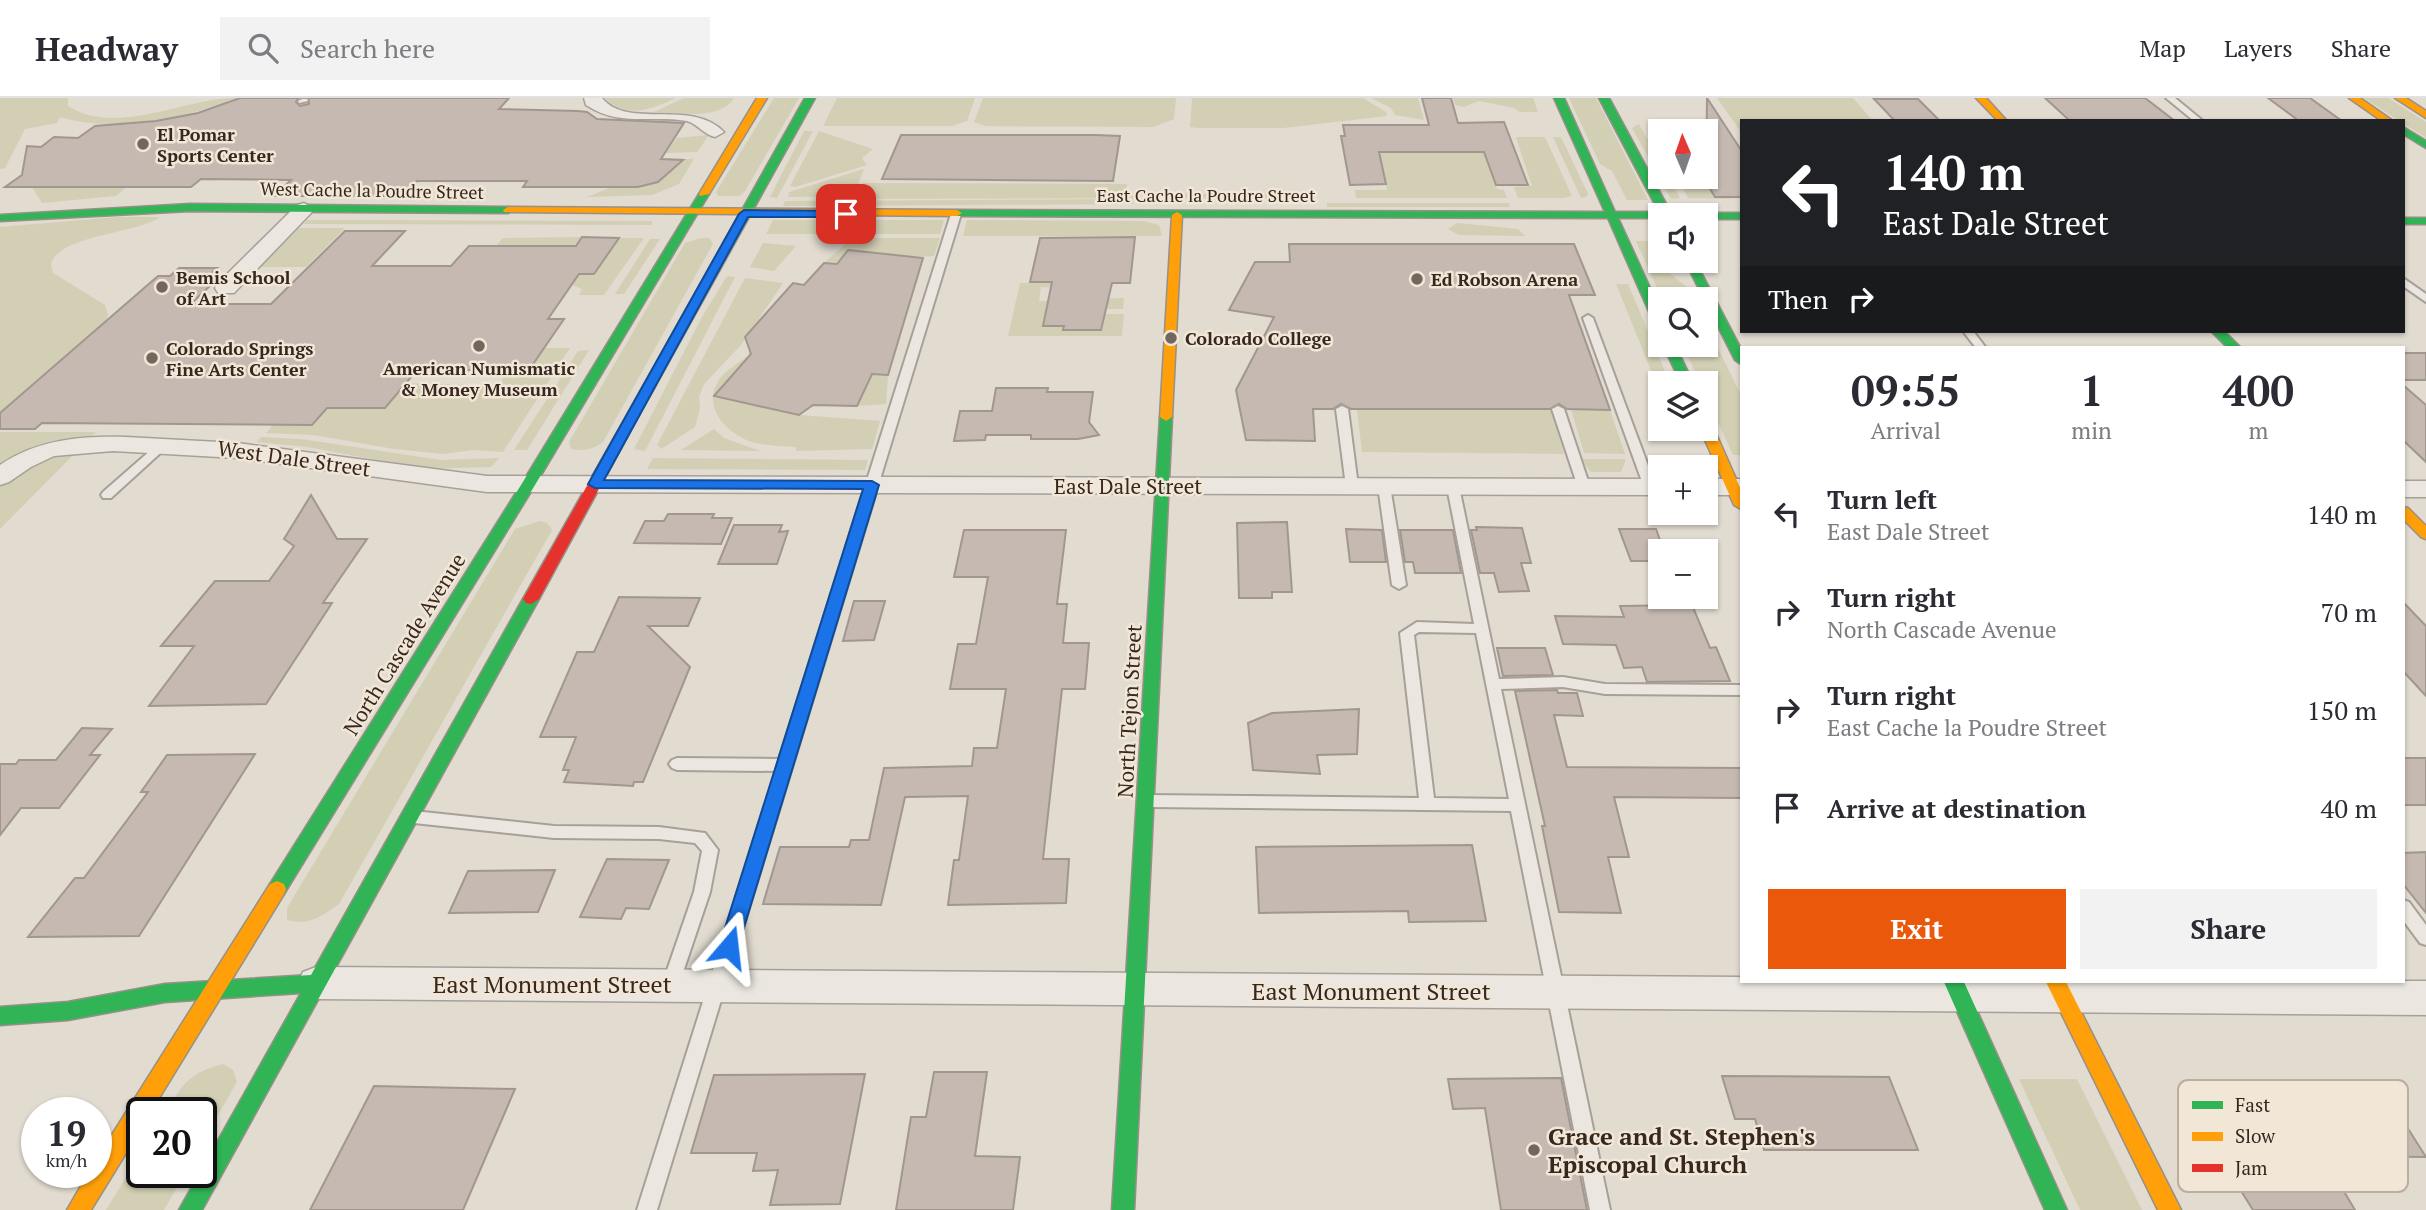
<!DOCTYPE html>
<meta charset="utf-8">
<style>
:root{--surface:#fff;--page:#f2f2f3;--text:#2b2b33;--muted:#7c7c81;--line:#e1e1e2;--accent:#ea580c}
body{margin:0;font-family:"PT Serif",serif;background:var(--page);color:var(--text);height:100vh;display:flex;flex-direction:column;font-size:26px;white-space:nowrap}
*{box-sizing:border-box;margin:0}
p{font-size:23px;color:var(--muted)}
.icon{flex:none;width:38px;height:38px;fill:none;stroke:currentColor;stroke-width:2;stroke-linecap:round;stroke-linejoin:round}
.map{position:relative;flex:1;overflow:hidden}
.drawer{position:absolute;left:1740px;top:248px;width:665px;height:637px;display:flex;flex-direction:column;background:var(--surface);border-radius:0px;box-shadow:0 2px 5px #0004}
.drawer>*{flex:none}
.top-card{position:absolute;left:1740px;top:21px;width:665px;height:214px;border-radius:0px;box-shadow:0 2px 5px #0004;background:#202124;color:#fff;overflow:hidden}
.needle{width:46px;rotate:358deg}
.tools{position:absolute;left:1648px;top:21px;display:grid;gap:14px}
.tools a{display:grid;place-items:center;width:70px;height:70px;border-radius:0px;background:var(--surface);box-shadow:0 2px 5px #0004;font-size:35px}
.speed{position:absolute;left:21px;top:999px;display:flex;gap:14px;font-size:35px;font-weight:700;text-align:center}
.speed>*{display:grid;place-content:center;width:91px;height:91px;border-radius:50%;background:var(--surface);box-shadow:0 2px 5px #0004;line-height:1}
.speed small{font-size:18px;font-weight:400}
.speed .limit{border:4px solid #111;border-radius:10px;background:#fff;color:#111}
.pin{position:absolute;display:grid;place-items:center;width:60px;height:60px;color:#fff;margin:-30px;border-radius:14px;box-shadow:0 4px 10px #0006}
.me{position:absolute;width:77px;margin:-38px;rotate:17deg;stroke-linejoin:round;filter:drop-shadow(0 0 5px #0008)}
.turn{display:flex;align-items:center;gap:24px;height:147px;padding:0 28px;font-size:32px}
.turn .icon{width:91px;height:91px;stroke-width:2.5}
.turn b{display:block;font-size:49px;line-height:60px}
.then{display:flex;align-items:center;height:66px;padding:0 28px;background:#0003;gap:14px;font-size:26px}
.eta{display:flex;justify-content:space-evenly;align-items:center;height:119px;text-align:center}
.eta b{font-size:42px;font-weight:800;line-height:49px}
.primary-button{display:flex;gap:14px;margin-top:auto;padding:14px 28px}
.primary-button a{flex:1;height:80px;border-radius:0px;background:var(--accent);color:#fff;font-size:28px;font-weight:800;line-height:80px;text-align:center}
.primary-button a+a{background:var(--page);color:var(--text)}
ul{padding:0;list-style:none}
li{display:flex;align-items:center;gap:21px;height:98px;padding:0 28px}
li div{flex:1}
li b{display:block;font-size:26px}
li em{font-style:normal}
header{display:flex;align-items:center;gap:42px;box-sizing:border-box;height:98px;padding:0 35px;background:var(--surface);border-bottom:2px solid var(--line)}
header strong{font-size:33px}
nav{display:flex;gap:38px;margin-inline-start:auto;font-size:24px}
.search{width:490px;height:63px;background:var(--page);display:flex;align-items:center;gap:18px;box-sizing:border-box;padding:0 24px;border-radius:0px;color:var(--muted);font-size:26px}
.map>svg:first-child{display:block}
</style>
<header>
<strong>Headway</strong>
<div class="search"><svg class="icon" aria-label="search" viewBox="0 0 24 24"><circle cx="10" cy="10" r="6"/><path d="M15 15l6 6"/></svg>Search here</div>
<nav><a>Map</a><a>Layers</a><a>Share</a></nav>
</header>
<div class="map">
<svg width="2426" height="1112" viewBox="0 0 2426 1112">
<rect width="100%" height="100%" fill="#e1dbd0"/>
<path fill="#d2cfb4" d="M0,0H68V8C116,39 185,0 235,0C182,22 116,35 60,19L57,25L25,31L5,70L0,71Z
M605,0H676C651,11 628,22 605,0Z
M684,0H734C720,23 677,15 654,14Z
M774,0H799L745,93L739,98H718L716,94Z
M837,0H975L967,23L952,28H823Z
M983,0H1176L1174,21L1153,29L985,28L974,24Z
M1192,0H1363L1386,14L1387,18L1283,30H1198L1190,29Z
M1371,0H1418L1424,22L1395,17L1391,10Z
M1453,0H1533L1538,14H1520L1514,10L1479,3L1464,9L1455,7Z
M1569,0H1596L1648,102H1627L1612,73L1600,66Z
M1717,0H1853L1873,23H1741V34Z
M2364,0H2388L2426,24V40Z
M1639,26L1661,66V79H1668L1680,100L1671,101L1632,30Z
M804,33H813L777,100L770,99Z
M819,33L873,51L862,60L867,67L795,89L790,88Z
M709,37L697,54L666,55L677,40Z
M1516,39H1545L1572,98L1563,100H1518L1514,89L1532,88Z
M1553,39H1561L1588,96L1586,99L1581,100Z
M1377,45H1419L1422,54H1484L1497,91L1504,92L1507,100H1356L1355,92H1387Z
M673,61H694L679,86L652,97L586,99C595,97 604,91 613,89C641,83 661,98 673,61Z
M864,71L853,99H788L789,94Z
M1677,79H1698L1702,86L1720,93H1711L1714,99L1741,101L1688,100Z
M863,85L1127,86L1126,97H1137V100L857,101Z
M32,89H126L116,98L42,105Z
M1180,96H1300L1301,100H1181Z
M1134,101L1133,106L783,108L785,103Z
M1327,105H1509L1510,109H1327Z
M117,119H160C137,136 56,137 51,167L53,175L105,207L108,217L106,222L0,316V129Z
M307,122L652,123V127L304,126Z
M773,122H944L940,136H766Z
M967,122L1143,123L1159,127L1162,138H963Z
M1457,125L1518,131L1525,138L1459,137L1448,131Z
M294,130H345L306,169H253Z
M582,139L576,148H496L503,140Z
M619,140H644L604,197H579L582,191L572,187L579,176H594Z
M701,140H709L713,146L603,344C592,352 584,353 571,351L569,344L685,145Z
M852,140H940L934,158L824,165Z
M650,141H660L624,196H615Z
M1636,143H1653L1668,174L1689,191L1694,201H1662Z
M763,145L796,148L774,173L750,169Z
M727,178L735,179L645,353L634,351L702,219Z
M745,180L783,185L741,247L704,286L699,299L700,310L695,329L661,351L657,347Z
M1020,185H1077V190L1041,189L1039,203L1124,200L1123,211H1079L1043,228H1064V232H1101L1103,216H1124L1122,238H1008Z
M1616,186H1628L1670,285H1661V297Z
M1706,226L1741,297V357H1733L1706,298V285H1700L1683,247H1706Z
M544,250H570L503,354L472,352L443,356L394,351L314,337L266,335L274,326L312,327L327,310H385L405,285L500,288L506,272H529Z
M589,252L527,352H514L578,253Z
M750,252L751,257L714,298L799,317L880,323L872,351L797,353L795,349C781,348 766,348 752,344C727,336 701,309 719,282C726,272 738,265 748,258Z
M872,276L888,277L886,306L857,308Z
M1357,311H1551L1564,356L1362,354Z
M1571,311L1610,312L1625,356L1584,355Z
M714,331L724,340L760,353L681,352Z
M0,334H96L0,431Z
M261,339L301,341L441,362L499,360L491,369L423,371L308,349L257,344Z
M653,360L868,362L865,372L647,371Z
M1581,361H1626L1621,374H1591Z
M540,423L547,425L552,432L339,806C322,818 309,828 287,822V810L515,431Z
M223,966L233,972L237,984L201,1046V1015H165C183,985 189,975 223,966Z
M2019,981H2077L2142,1112H2080Z
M142,1053V1074L185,1075L164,1112H106Z"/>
<path fill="#c5b9b1" stroke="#a2978f" stroke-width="2" d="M240,0H298L296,4L300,8L309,6V0H509L499,11L578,13L587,14L597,21L684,25L661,61L683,62L658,84L638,89H523L527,83H417L402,98H274L291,82L201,81L191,89H5L22,77L27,48L41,49L54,39L78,40L95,28L156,23L198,15Z
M1422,0H1451L1458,25L1504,24L1528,87H1496L1484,54H1379L1386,86L1350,87L1341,38H1345L1343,27H1429Z
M1707,0L1741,52V99H1715L1706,84Z
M2045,0H2145L2175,23H2070Z
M2268,0H2310L2342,23H2299Z
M1874,1H1918L1940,23H1895Z
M901,37H1095L1120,38L1113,83L882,81Z
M345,133H405L372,168H451L469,148H576L582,139L619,140L594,176H579L548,221H564L529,272H417L385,310H327L312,327L42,325L35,331H0V315L158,178H170L179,170H217L203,183H215L191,206H271Z
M1135,139L1130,185H1112L1101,232H1063L1064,228H1043L1052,184H1030L1040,140Z
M1289,146H1574L1595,197H1569L1610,312L1567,311L1559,306L1550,311H1351L1341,306L1333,311H1313L1315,343L1246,342L1236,292L1274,219L1229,212L1255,164H1290Z
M848,152L923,160L888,277L872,276L857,308L813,307L799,317L714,298L751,256L745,239L793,185L804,187L824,165L837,166Z
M2403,255H2426V282H2403Z
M2403,287L2426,307V364L2403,342Z
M996,290H1048L1047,294H1093L1089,324L1099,337L1078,341H1031V337H986L985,342L954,343L960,313H992Z
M311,397L337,441H367L323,505H332L266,606L149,608L194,548H161L215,483H269L294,448L284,441Z
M668,416H714L712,420H732L721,446L634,445L645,423H664Z
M1287,424L1292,494H1272V500H1239L1237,425Z
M734,427H782L779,434L788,433L777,466H718Z
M1476,429L1522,430L1531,465H1521L1529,493L1499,494L1494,475H1480L1471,432H1477Z
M1346,431L1382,432L1386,464H1350Z
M1619,431H1656L1661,445V463H1631Z
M964,432H1066L1057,506H1067L1063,545H1089L1085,591H1062L1043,761H1069L1066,805L948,807L954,762H959L968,698L905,699L881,807L763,806L780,749H849L851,742H869L884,670L972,668L974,650H997L1006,591H950L958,546H976L988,479H954Z
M1400,432H1453L1461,475H1415L1413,464H1405Z
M619,499L700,500L688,528H648L690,569L643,684H634L633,688L564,684L569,672H563L576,639H540L577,554H594Z
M854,503H885L874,542L843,543Z
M2403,504L2426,528V598L2403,573Z
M1692,507L1710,550L1716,549L1730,583L1647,584L1642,569L1624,570L1616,547L1563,546L1555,518L1624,519L1620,508Z
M1497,550H1545L1553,577L1503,578Z
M1557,592L1558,595H1577L1583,618L1554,617L1567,669L1741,670V700L1614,699L1629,759H1608L1621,815L1559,814L1542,728H1545L1515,593Z
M1359,611L1357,656L1317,657L1320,676L1253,672L1248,625L1272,615Z
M82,630L112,631L90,657H100L59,710H21L0,737V666H16L19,662H56Z
M255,656L139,838L28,839L75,780H84L148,694H141L167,657Z
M2403,660H2426V707H2403Z
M1472,747L1486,823L1409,824L1408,813L1259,815L1256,749Z
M2426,754V815L2403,786V755Z
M607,761L669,762L649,811L626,810L621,821L580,819Z
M555,772L538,814L449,815L468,773Z
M934,974H987L975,1058L1020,1059L1013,1112H896L911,1019H926Z
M865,976L840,1106L770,1107L778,1072L753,1073L757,1055H691L714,977Z
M1722,978L1889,979L1918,1052H1764L1755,1021H1735Z
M1561,980L1587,1112H1501L1485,1010L1453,1011L1448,981Z
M374,988L515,991L463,1112H310Z
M2236,998L2388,999L2426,1059L2323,1058L2355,1112H2253L2226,1069L2278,1070Z"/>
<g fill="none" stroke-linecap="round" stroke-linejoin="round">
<g stroke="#a7a098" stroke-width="4">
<path id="lane" d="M2166,0H2175L2203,23H2194Z
M302,1H307L308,3L299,5L298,3Z
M956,113L961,116L657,1112H637L776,673L677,672L672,670L669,666L672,662L677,660L779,661L951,116Z
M2403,180L2426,196V204L2403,188Z
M1588,217L1593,220L1656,389L1654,392H1646L1644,389L1583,220Z
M1963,233H1973L1986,250H1976Z
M1342,308L1348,311L1358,388L1352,392L1346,388L1336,311Z
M1558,308L1564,311L1590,389L1588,392H1580L1578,389L1552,311Z
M163,343L167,345V349L111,400H103L101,397L103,394L159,345Z
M1384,384L1390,388L1406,487L1399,491L1392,487L1378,388Z
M1453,385L1459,389L1499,581L1563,579L1605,586L1741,587V597L1605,596L1563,589L1501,591L1610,1112H1590L1511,713L1149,709L1143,707L1141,703L1143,699L1149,697L1419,700L1400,535L1417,524L1474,526L1447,389ZM1419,534L1476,535L1509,701L1434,700L1414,537Z
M414,713L554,728L659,729L705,735L718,752L710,794L677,892L671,895L665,892L662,887L694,794L702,753L695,745L659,741L554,740L414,725L408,723L406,719L408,715Z
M2403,802L2409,804L2426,827V847L2420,845L2403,822Z"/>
</g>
<g stroke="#a7a098" stroke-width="3">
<path id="street" d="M584,0H602C628,32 691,0 724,34L715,39C704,37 698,26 687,23C651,17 619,29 586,7Z
M304,105L314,111L311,115L234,195H218L215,190L218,185L297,107Z
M126,339L237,345L487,378L1661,381V397L487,394L237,360L113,353L54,358L31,369L9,384L0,387V367C38,341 82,338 126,339Z
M1706,381H1741V397H1706Z
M2403,383H2426V399H2403Z
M316,869L1741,879V884L2426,883V917L316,901L303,896L297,885L303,874Z"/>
</g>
<g stroke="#979088" stroke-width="3">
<path id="fast" d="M805,0H815L639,317L633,321L628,320L627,317Z
M1554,0H1564L1615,114H1659L1599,0H1609L1672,117H1661V120H1618L1661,214V230L1655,227L1608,120L957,118L952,115L957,112L1605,114Z
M2403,29L2426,43V50L2403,36Z
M704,93L709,96L535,387L284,796L277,799L270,796L268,791L270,786L521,387L699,96Z
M190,106L508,109L513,112L508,115L190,113L0,123V117Z
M1706,115H1741V121H1706V117H1701Z
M2403,120H2426V126H2403Z
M1685,163H1695L1741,251V266L1735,262Z
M2211,233H2224L2241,250H2228Z
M1663,247H1675L1693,285H1681Z
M1166,315L1172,319L1134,1112H1112L1160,319Z
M531,496L539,501L202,1112H179L301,895L165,904L68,922L0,927V909L68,904L165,886L311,877L523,501Z
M1944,884H1964L2067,1112H2045Z"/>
</g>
<g stroke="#979088" stroke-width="3">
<path id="slow" d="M757,0H767L709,96L700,98L699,96Z
M1976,0H1986L2007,23H1998Z
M2349,0H2360L2393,23H2382Z
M2395,0H2406L2426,13V20Z
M508,109L957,112L962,115L957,118L504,114L503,112Z
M1177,114L1182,117L1172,319L1166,323L1160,319L1172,117Z
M1706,325L1713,329L1741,392V411L1734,407L1700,331H1706Z
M2403,409L2408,410L2426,428V441L2421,439L2403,421Z
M277,783L284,786L286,791L284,796L150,1015H142V1029L91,1112H67L89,1074H96V1062L270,786Z
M2046,884H2066L2181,1112H2158Z"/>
</g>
<g stroke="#979088" stroke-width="3">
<path id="jam" d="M633,313L639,317L539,501L531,506L526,505L523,501L627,317Z"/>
</g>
<use href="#lane" fill="#ebe7e0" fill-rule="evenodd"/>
<use href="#street" fill="#ebe7e0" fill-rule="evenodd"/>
<use href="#fast" fill="#30b455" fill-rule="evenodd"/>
<use href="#slow" fill="#ff9f0a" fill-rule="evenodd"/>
<use href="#jam" fill="#e5322d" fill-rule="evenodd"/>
</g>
<path fill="#1a73e8" stroke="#114b97" stroke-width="2" d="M744,112L846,113L851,116L846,119H748L604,382L872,383L879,387L738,849L735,855L729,857L722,855L719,849L863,391L595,390L588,386L739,116Z"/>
<g fill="#72675e" stroke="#f2e7d7" stroke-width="2.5">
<circle cx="143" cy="46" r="7"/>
<circle cx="1417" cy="181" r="7"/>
<circle cx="162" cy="189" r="7"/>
<circle cx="1171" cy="240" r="7"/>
<circle cx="479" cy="248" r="7"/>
<circle cx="152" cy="260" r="7"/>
<circle cx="1534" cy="1052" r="7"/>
</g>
<g text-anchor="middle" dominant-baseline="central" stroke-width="5" stroke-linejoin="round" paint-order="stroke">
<g font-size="18" font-weight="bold" fill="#362821" stroke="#f2e7d7" text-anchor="start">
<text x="157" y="36">El Pomar<tspan x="157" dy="21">Sports Center</tspan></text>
<text x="176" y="179">Bemis School<tspan x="176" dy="21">of Art</tspan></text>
<text x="1431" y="181">Ed Robson Arena</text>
<text x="1185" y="240">Colorado College</text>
<text x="166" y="250">Colorado Springs<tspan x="166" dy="21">Fine Arts Center</tspan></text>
<text x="479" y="270" text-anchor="middle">American Numismatic<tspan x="479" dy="21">&amp; Money Museum</tspan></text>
</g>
<g font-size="18" fill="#362821" stroke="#f2e7d7">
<text transform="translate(372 92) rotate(1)">West Cache la Poudre Street</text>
<text x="1206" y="97">East Cache la Poudre Street</text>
</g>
<g font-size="21" fill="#362821" stroke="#f2e7d7">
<text transform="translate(294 360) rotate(8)">West Dale Street</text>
<text x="1128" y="388">East Dale Street</text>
<text transform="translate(404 546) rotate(-58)">North Cascade Avenue</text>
<text transform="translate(1129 613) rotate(-87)">North Tejon Street</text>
</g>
<g font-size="24" fill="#362821" stroke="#f2e7d7">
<text x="552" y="886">East Monument Street</text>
<text x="1371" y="893">East Monument Street</text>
</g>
<g font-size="24" font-weight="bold" fill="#362821" stroke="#f2e7d7" text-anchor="start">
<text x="1548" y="1038">Grace and St. Stephen's<tspan x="1548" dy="28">Episcopal Church</tspan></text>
</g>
</g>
<rect x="2178" y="982" width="230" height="112" rx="10" fill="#f2e7d7" stroke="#baaea0" stroke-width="2"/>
<rect x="2192" y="1003" width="31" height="8" fill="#30b455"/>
<rect x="2192" y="1034" width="31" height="9" fill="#ff9f0a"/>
<rect x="2192" y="1066" width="31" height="8" fill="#e5322d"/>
<g font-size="19" fill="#362821">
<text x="2235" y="1014">Fast</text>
<text x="2235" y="1045">Slow</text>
<text x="2235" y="1077">Jam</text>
</g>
</svg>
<div class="tools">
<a><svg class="needle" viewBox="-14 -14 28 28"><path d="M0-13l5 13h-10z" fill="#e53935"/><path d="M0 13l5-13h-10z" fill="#7c7c81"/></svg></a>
<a><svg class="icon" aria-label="sound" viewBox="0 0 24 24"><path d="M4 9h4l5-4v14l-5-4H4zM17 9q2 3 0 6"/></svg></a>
<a><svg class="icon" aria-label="search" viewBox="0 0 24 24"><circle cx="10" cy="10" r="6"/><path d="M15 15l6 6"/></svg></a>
<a><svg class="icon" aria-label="layers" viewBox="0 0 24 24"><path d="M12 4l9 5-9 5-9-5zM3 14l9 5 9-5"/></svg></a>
<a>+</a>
<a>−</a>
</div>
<div class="speed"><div>19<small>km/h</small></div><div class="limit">20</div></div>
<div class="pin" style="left:846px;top:116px;background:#d93025"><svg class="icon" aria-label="arrive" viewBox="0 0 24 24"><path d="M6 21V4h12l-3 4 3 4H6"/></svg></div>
<svg class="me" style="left:729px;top:849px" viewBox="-20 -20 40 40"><path d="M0-17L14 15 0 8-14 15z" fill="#1a73e8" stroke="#fff" stroke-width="4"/></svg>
<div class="top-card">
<div class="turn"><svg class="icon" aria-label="left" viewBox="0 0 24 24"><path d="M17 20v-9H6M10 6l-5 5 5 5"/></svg><div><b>140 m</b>East Dale Street</div></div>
<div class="then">Then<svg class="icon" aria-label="right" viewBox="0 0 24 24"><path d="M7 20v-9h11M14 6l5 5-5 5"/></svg></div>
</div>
<section class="drawer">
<div class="eta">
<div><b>09:55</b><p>Arrival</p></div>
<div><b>1</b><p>min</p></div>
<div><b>400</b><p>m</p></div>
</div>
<ul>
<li><svg class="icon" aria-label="left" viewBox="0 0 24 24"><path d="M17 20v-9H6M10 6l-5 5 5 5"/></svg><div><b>Turn left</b><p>East Dale Street</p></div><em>140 m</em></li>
<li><svg class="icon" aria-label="right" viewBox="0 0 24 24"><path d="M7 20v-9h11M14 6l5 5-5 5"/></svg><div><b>Turn right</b><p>North Cascade Avenue</p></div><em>70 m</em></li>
<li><svg class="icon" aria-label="right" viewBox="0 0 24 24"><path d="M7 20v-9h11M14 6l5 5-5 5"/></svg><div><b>Turn right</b><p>East Cache la Poudre Street</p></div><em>150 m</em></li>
<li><svg class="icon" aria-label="arrive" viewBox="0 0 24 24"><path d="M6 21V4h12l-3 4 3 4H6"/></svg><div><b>Arrive at destination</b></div><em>40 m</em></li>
</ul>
<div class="primary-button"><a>Exit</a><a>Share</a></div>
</section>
</div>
